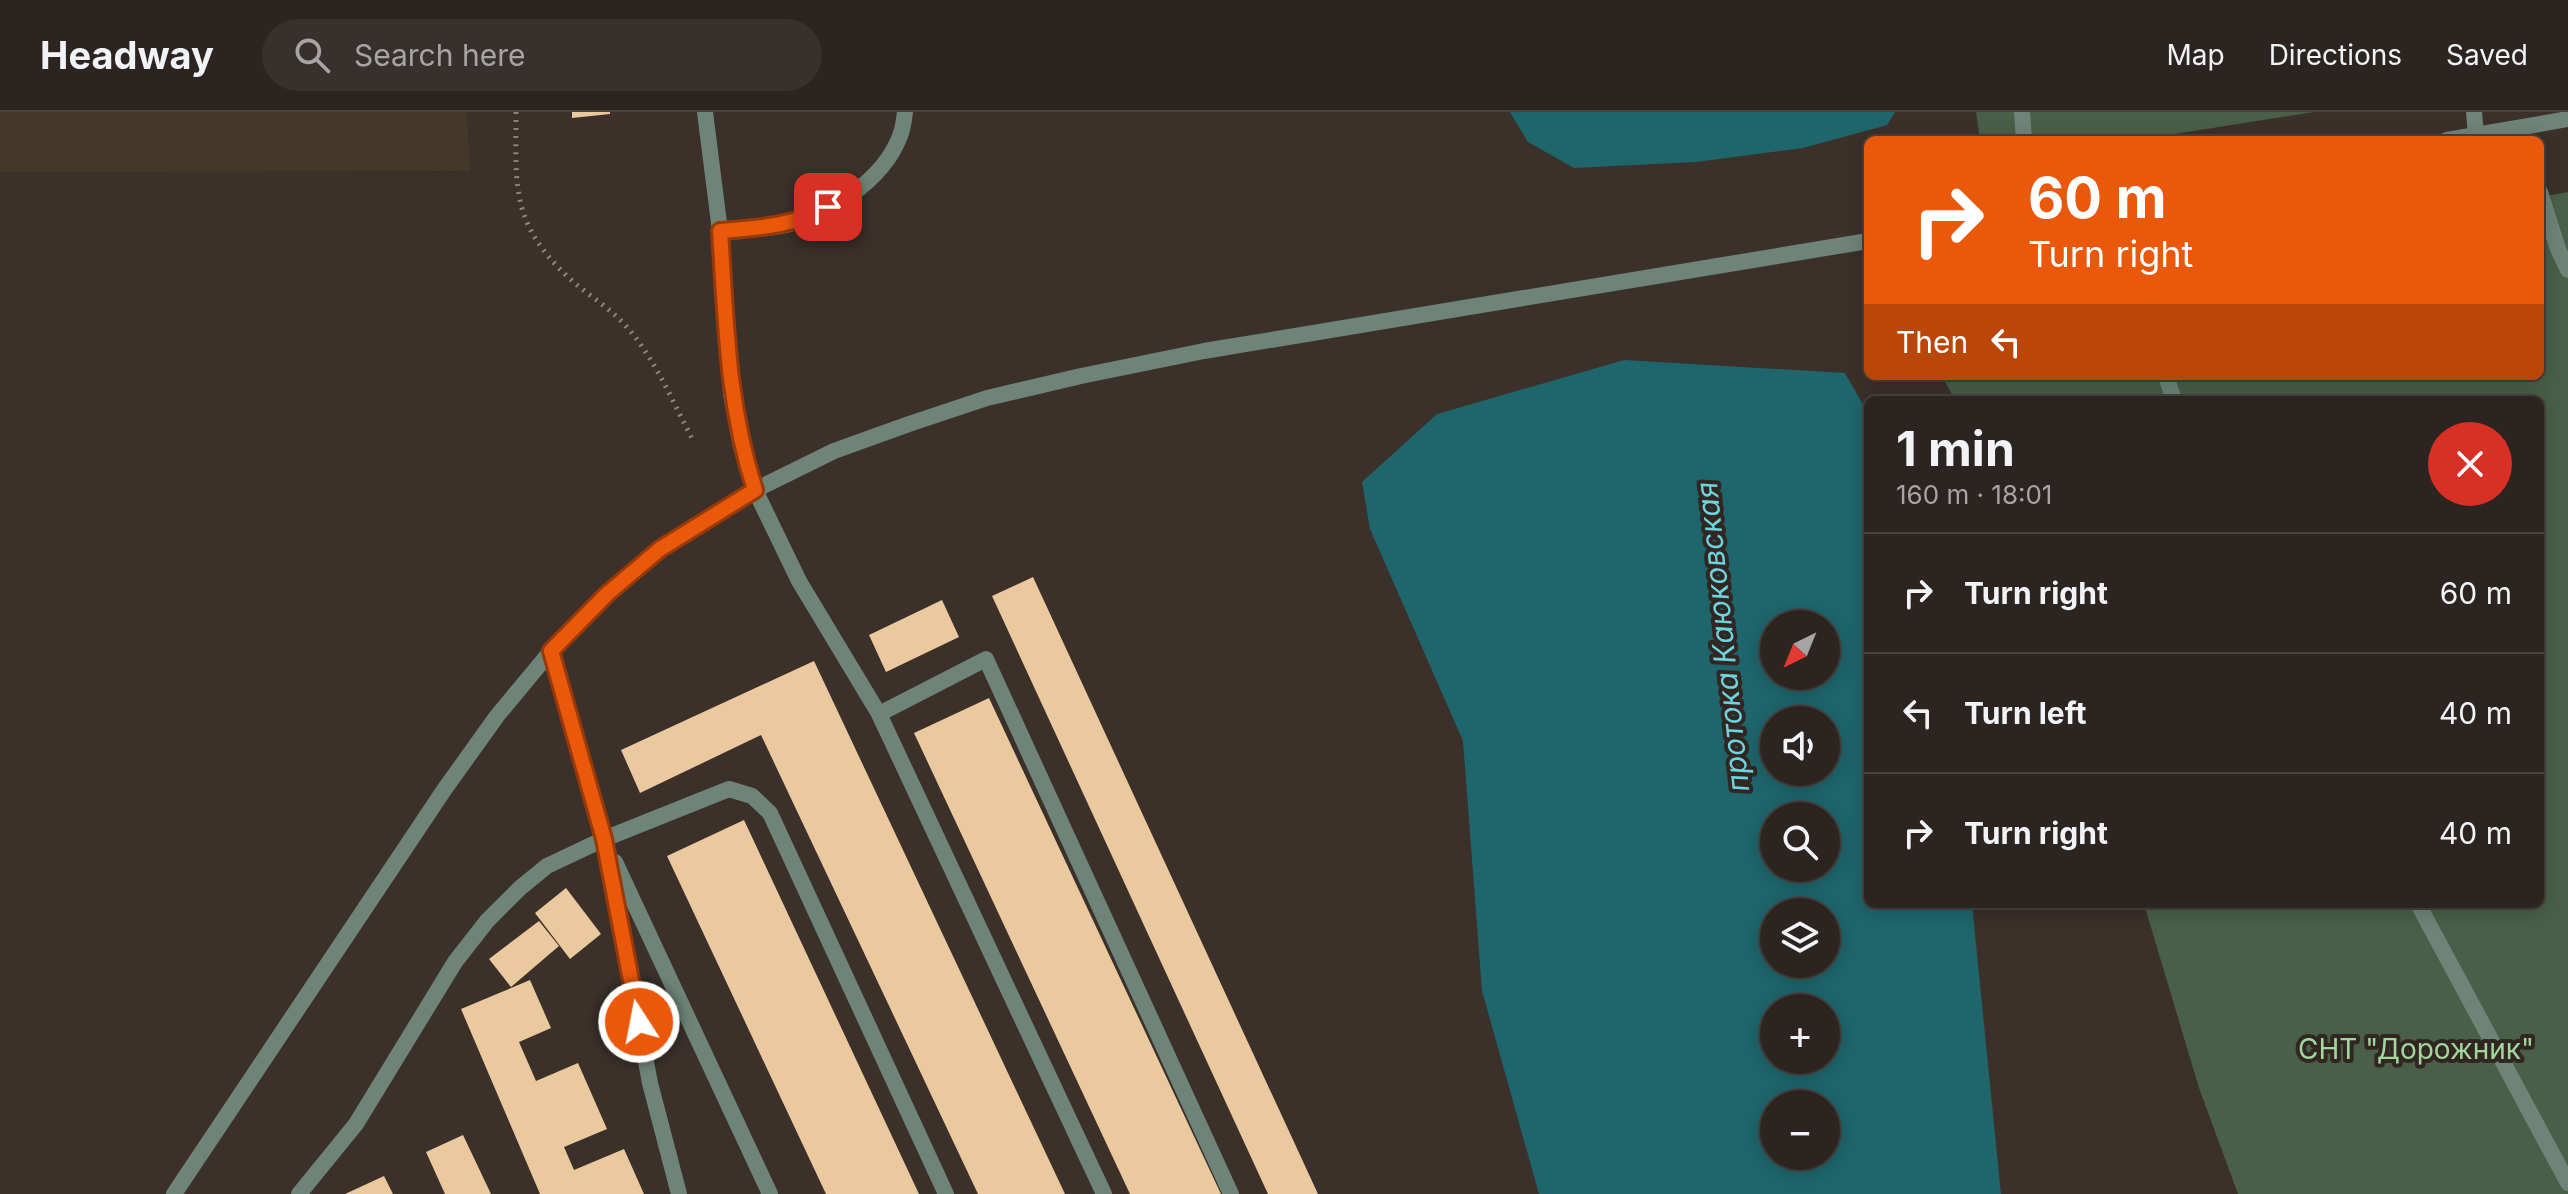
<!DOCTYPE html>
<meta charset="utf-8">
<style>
:root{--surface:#2c2420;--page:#38302d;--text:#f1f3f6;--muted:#a6a4a5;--line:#48413e}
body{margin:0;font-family:Inter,sans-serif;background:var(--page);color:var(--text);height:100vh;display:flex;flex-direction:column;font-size:30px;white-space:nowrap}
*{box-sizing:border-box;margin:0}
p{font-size:26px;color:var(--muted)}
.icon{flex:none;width:44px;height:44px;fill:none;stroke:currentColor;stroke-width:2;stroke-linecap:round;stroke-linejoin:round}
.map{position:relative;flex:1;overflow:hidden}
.panel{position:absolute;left:1864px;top:284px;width:680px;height:512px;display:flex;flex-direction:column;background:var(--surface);border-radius:12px;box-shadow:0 4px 20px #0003,0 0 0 2px var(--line)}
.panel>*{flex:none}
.top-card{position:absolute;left:1864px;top:24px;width:680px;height:244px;border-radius:12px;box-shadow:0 4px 20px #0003,0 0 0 2px var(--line);background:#ea580c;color:#fff;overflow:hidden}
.needle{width:52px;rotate:223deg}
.controls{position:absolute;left:1760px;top:498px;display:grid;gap:16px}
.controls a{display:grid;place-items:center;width:80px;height:80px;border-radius:50%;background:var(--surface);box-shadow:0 4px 20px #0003,0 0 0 2px var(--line);font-size:40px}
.pin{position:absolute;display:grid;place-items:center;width:68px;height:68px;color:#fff;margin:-34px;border-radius:16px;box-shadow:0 4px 12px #0006}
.me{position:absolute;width:88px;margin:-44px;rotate:349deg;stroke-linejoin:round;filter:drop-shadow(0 0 6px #0008)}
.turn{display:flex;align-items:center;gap:28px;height:168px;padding:0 32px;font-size:36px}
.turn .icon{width:104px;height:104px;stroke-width:2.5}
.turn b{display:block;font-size:56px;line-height:68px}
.then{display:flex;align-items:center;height:76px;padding:0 32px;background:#0003;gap:16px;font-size:30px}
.round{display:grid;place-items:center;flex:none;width:84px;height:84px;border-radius:42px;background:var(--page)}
.overview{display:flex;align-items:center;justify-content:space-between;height:136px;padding:0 32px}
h1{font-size:48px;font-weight:700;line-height:60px}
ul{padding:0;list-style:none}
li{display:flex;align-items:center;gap:24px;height:120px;padding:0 32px;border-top:2px solid var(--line)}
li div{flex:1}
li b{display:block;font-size:30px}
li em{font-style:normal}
header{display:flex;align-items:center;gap:48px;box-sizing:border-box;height:112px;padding:0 40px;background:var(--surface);border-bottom:2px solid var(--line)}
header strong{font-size:38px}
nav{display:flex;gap:44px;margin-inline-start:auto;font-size:28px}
.search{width:560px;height:72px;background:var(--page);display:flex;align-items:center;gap:20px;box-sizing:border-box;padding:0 28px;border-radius:44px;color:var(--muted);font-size:30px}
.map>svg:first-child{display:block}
</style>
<header>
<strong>Headway</strong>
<div class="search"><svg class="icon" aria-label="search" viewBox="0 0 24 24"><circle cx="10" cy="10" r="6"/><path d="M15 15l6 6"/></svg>Search here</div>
<nav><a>Map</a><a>Directions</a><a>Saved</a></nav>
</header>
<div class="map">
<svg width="2568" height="1082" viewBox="0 0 2568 1082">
<rect width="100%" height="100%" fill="#3b302a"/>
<path fill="#443829" d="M0,0H467L470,59L0,60Z"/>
<path fill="#495f47" d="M1976,0H2314L2137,28H1980Z
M2568,80V1082H2238L2199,976L2144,792H2540V288H1955L1942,264H2540V85Z"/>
<path fill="#1f656c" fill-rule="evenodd" d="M1510,0H1895L1887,13L1803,36L1696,50L1574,56L1528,30Z
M1624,248L1845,261L1868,301V792H1972L2001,1082H1539L1482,879L1463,629L1370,417L1362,370L1437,302ZM1774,512H1826V564H1774ZM1774,608H1826V660H1774ZM1774,704H1826V756H1774ZM1774,800H1826V852H1774ZM1774,896H1826V948H1774ZM1774,992H1826V1044H1774Z"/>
<path fill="#ebc99e" d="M572,0H610V2L572,6Z
M1033,465L1318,1082H1268L992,484Z
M942,488L959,525L886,560L869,523Z
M814,549L1065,1082H978L761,623L640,681L621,638Z
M989,586L1221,1082H1130L914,621Z
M744,708L919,1082H826L667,744Z
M566,776L601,822L570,847L535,801Z
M539,809L559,834L511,875L489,847Z
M530,868L551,916L519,930L536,969L578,951L607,1017L564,1035L574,1058L624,1037L644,1082H540L461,897Z
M463,1023L491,1082H445L426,1040Z
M384,1064L393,1082H345Z"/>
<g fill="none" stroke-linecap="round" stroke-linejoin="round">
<path stroke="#8f8580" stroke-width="5" stroke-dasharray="2 6" stroke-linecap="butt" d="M516,0C516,75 510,111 570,167C588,183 610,196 626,214C656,248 673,291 694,330"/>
<path stroke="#6e8478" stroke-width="16" d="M705,0L720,119L731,282L741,335L755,378L799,469L879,602L1104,1082
M2022,0L2024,28
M2474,0L2476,23
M2540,80L2558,137L2568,158
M720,119C740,117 761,118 781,114C827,105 883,69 900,24C903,17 904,8 905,0
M2166,264L2174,288
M551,539L604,727L650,971L679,1082
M879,602L986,547L1231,1082
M615,750L770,1082
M2418,792L2568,1071
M299,1082L356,1012L455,850L487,809L520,776L547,754L604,727L729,677L752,684L770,701L946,1082"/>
<path stroke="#6e8478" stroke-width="16" d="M2447,28L2568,7
M174,1082L444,678L497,604L551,539L607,482L660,437L755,378L834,339L909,312L987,286L1081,264L1204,239L1868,129"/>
</g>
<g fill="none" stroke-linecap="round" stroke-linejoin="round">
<g stroke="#983908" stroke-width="20">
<path id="route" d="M639,910L604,727L551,539L607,482L660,437L755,378C727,292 726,209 720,119C759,116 793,114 828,95"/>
</g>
<use href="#route" stroke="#ea580c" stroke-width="14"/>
</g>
<g text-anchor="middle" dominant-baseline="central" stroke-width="8" stroke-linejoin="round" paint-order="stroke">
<g font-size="28" fill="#a1d69c" stroke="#312621">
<text x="2416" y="937">СНТ "Дорожник"</text>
</g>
<g font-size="30" font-style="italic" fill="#6bd4de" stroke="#312621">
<text transform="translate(1722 525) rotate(-96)">протока Каюковская</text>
</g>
</g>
</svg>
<div class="controls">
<a><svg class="needle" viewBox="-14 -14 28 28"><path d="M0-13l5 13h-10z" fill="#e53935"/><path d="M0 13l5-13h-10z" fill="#a6a4a5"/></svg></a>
<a><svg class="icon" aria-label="sound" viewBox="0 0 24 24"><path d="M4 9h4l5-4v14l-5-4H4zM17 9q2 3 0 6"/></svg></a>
<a><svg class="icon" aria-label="search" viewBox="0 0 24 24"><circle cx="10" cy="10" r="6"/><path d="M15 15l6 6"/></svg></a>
<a><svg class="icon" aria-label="layers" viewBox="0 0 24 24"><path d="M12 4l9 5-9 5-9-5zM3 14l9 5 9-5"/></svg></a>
<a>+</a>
<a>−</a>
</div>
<div class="pin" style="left:828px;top:95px;background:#d93025"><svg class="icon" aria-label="arrive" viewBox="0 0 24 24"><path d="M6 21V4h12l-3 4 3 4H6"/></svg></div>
<svg class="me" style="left:639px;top:910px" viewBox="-20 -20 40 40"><circle r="17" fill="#ea580c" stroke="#fff" stroke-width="3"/><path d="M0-11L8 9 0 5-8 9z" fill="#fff"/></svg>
<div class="top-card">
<div class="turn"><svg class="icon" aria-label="right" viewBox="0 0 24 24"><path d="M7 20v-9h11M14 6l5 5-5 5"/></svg><div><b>60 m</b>Turn right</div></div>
<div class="then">Then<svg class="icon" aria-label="left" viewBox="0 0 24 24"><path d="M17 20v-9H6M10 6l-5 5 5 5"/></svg></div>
</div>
<section class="panel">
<div class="overview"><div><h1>1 min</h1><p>160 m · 18:01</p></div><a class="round" style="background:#d93025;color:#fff"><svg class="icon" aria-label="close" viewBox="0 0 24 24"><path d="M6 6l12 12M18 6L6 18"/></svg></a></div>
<ul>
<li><svg class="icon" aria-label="right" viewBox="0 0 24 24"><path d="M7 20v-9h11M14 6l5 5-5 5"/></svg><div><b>Turn right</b></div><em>60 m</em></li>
<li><svg class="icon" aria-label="left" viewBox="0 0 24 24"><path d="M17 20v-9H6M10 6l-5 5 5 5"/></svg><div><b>Turn left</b></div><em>40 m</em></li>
<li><svg class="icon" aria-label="right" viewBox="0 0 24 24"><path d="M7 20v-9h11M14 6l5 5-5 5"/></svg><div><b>Turn right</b></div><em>40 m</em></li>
</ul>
</section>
</div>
